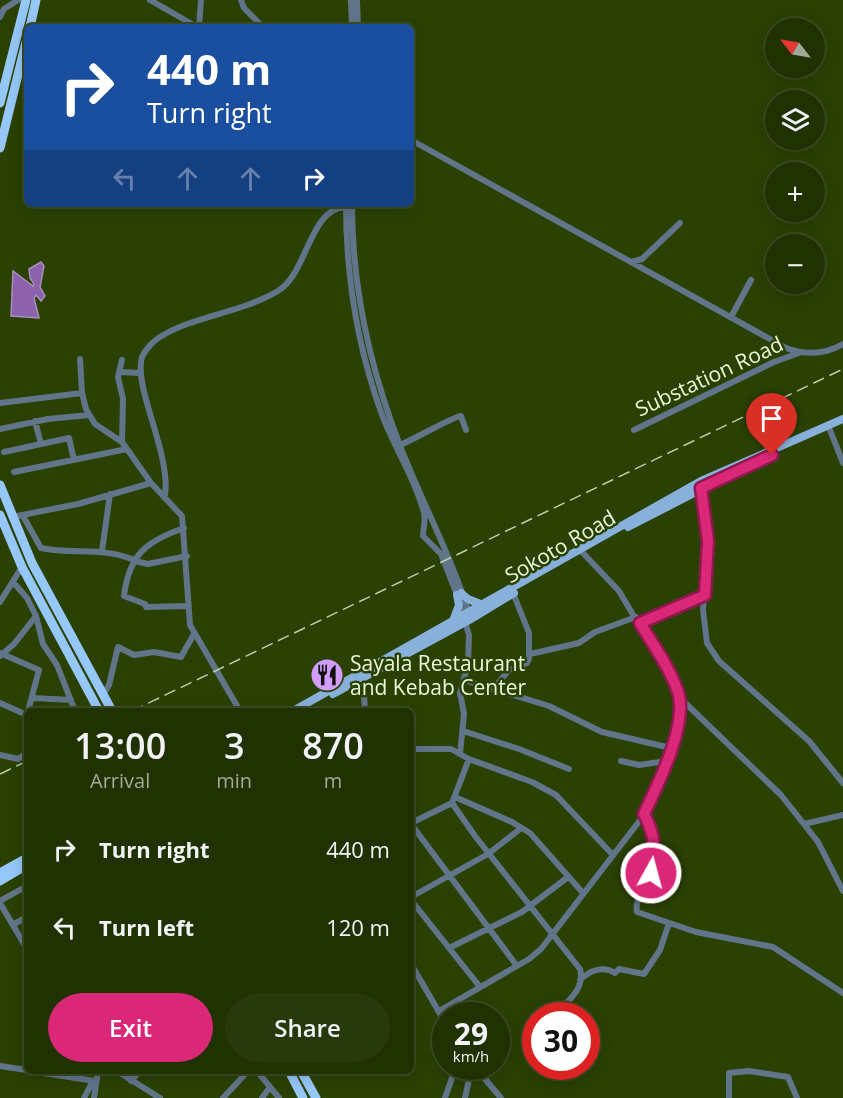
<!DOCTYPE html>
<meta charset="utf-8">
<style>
:root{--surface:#203102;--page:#28390c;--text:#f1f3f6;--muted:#a2a999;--line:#3d4c24;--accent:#db2777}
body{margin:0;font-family:"Open Sans",sans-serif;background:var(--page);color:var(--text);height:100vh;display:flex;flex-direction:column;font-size:22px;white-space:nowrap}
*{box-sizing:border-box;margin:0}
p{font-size:20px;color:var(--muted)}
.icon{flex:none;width:33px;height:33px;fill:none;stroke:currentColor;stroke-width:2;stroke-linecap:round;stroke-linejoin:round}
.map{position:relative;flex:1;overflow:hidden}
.sheet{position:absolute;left:24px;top:708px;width:390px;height:366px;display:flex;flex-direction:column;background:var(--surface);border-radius:9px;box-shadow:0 3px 15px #0003,0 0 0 2px var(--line)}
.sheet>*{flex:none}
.top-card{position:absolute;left:24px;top:24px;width:390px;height:183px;border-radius:9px;box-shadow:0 3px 15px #0003,0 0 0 2px var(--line);background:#1a4fa0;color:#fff;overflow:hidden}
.needle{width:39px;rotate:301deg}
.fabs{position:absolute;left:765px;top:18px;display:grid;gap:12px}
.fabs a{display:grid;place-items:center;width:60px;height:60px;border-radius:50%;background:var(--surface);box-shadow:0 3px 15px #0003,0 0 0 2px var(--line);font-size:30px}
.speed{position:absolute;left:432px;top:1002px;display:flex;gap:12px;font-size:30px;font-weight:700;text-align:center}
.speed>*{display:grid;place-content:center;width:78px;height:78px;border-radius:50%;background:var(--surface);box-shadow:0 3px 15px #0003,0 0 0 2px var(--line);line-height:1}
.speed small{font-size:15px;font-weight:400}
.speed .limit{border:9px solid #d22;background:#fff;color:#111}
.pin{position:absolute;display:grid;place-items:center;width:51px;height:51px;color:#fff;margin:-62px -26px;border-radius:50% 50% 50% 0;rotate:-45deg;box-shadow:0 0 6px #0007}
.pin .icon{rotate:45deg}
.me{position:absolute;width:66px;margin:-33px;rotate:7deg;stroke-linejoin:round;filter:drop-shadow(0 0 4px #0008)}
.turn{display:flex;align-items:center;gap:21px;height:126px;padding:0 24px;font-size:27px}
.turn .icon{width:78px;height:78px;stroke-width:2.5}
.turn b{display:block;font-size:42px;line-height:51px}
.lanes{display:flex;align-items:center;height:57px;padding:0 24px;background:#0003;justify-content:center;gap:30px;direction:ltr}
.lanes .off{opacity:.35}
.eta{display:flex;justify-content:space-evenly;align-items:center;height:102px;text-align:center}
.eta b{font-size:36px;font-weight:600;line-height:42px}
.cta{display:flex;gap:12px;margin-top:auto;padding:12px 24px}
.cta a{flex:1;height:69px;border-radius:36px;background:var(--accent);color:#fff;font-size:24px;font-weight:600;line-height:69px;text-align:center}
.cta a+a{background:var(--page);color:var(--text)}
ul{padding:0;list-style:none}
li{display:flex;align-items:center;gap:18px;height:78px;padding:0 24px}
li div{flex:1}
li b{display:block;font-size:22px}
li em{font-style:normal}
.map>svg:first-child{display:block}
</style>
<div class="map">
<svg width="843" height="1098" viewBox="0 0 843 1098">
<rect width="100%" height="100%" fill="#2a4103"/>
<path fill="#8b62ab" stroke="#a78fb9" stroke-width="1.5" d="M41,262L44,266L40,287L45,296L41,301L36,295L34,298L39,318L11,316L13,271L33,286L34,284L30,278L29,269Z"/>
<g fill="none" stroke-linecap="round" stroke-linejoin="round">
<path stroke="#61758a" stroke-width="6" d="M150,0L197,27
M241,0L244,8L263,27
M351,0L352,27
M357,0L358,27
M0,17L4,9L18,0
M199,27L201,0
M411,140L786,348C805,355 824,355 843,344
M346,204C346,274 357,345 381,412C393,446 415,478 424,513C426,521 423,528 423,536L441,554L457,595L469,635L468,664L460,693L464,714L460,754
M352,204C352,288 370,369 401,448C423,504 452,558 470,616
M631,262L642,259L680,223
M731,317L751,280
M80,359L82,393L86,409L95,424L122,442L151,483L182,516L190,625L240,711
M120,372L141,373
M0,403L82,393
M35,421L41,444
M0,429L48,419L89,415
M634,430L774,362L799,353
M830,430L843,463
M122,442L123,399L118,377L122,360
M398,446C409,442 456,415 461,416L466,430
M4,452L69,438L74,460
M14,472L127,449
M701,488L708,541L703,610L707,643L719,661L809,741L843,783
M165,495C171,453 133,387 142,357C145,350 153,341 160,337C193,316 241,313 278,291C308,273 309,208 346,207
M23,516L41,548C73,555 104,546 136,561
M12,517L78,504L151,483
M184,528C147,541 129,554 124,596L145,604L146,607L188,606
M102,551L110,494
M135,561L148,564L187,556
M13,582L27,598L36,616L43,644L57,665L75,711
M0,602L22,567
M640,623L705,595
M0,653L39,670L28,711
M530,654L579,643L595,632L636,617
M0,656L14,644L36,616
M363,679L365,711
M464,680L549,706L602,732L671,748
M493,689L509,670L527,663L529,659V633L513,593
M103,695L109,685L118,647L134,655L154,652L181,657L194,634
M679,697L781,795L818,842L843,891
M33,698L71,700
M0,703L27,715
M463,731L519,749L569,769
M411,749H451L469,759L532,782L556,795L612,854
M0,755L18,759L27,753
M621,761L639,765L660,762L664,765
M455,797L512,822L530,833L583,893
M452,803L475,836L580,969C586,989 565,1005 551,1016
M644,815C658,840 657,863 644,889C640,897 635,902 637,912L696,932L773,947L843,993
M411,823L452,803L469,759
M411,824L517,966
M804,824L843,815
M411,897L488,854L520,829
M411,900L480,987
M0,901L27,886
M0,903L27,949
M14,924L27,917
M449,948L522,912L568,877
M411,964L446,1024
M580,980C589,971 603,965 615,973L619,969L644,974L660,950L669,923
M439,1011L529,959L541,949L644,815L673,742L678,722L679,697L674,684L619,591L582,552
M0,1066L27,1070
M474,1066L501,1098
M30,1071L95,1081
M117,1071L160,1098
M257,1071L279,1098
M131,1081L140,1071
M84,1098L93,1081
M94,1098L98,1071
M223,1098L248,1071
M262,1098L270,1087
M445,1098L453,1075L464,1066
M465,1098L472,1066
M729,1098V1073L749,1071L788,1077L797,1098"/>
<path stroke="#87b0da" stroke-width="8" d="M628,527L737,471
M461,593L468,599L483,605
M453,621L459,605L457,595
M333,694L471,619L514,593
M293,711L701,481L843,419"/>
<path stroke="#96c7f9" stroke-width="9" d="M30,27L36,0
M0,103L26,0
M0,148L27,38
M0,485L32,563L112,711
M0,515L22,567L99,711
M0,873L27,858
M0,881L27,865
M289,1071L303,1098
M301,1071L316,1098"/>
<path stroke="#bccda7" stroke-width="1.5" stroke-dasharray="12 6" stroke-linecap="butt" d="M132,711L843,369
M0,774L27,761"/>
</g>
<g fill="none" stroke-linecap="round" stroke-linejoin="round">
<g stroke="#8e194d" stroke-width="15">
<path id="route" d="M651,873C656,851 655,834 644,814C658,784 686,729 679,696C674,674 652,643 640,623L705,595L708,541L701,488L772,455"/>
</g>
<use href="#route" stroke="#db2777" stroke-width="10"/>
</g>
<defs>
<g id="restaurant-disc" transform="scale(1.725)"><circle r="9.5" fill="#d29cfd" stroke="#2a4103"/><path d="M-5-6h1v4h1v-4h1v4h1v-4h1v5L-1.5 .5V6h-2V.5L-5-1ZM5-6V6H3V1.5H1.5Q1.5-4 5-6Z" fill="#111"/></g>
</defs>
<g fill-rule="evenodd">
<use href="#restaurant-disc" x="327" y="675"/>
</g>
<g text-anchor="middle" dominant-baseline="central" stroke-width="5" stroke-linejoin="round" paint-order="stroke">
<g font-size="21" fill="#e9f8d9" stroke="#2a4103">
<text transform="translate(709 376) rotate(-25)">Substation Road</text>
<text transform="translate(560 546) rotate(-30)">Sokoto Road</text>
</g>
<g font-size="21" fill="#e9f8d9" stroke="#2a4103" text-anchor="start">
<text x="350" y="663">Sayala Restaurant<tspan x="350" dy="24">and Kebab Center</tspan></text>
</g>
</g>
</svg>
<div class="fabs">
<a><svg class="needle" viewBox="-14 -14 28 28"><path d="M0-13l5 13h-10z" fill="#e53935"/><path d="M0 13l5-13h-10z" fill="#a2a999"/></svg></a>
<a><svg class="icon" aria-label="layers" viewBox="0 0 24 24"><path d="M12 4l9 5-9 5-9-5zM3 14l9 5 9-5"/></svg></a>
<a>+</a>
<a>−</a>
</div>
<div class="speed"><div>29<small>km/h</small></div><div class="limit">30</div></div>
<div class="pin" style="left:772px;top:455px;background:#d93025"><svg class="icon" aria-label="arrive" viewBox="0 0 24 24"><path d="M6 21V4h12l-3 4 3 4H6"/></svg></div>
<svg class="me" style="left:651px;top:873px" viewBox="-20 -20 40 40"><circle r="17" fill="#db2777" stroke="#fff" stroke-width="3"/><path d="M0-11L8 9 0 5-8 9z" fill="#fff"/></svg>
<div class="top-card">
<div class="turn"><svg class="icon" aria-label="right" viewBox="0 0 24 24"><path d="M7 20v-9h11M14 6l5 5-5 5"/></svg><div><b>440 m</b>Turn right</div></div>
<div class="lanes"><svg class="icon off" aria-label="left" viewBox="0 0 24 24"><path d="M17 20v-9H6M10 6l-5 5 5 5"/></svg><svg class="icon off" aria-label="ahead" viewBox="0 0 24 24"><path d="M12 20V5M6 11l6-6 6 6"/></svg><svg class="icon off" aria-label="ahead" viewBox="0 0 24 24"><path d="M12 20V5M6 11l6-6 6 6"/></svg><svg class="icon" aria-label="right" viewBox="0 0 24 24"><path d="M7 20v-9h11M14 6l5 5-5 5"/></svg></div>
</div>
<section class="sheet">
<div class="eta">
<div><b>13:00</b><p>Arrival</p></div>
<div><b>3</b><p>min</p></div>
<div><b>870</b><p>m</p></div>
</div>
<ul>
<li><svg class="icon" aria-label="right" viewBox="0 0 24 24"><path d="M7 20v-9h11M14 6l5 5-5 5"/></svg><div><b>Turn right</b></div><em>440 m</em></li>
<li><svg class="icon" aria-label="left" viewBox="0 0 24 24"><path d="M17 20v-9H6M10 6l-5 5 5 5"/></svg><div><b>Turn left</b></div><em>120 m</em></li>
</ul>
<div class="cta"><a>Exit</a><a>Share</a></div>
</section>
</div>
